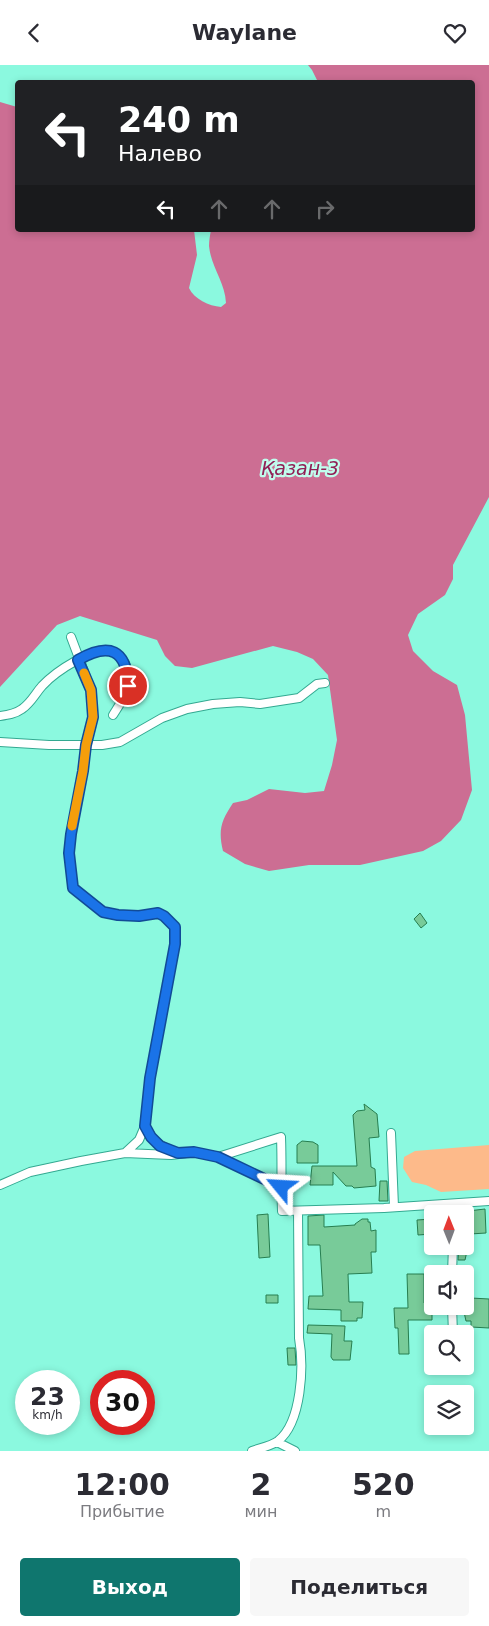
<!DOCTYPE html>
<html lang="ru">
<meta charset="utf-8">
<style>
:root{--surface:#fff;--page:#f7f7f7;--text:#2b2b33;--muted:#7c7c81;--accent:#0f766e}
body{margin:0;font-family:"DejaVu Sans",sans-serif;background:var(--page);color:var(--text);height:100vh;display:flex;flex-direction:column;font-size:19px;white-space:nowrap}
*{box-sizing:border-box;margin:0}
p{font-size:16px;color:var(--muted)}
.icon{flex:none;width:28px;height:28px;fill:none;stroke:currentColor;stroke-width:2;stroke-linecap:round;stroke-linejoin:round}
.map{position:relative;height:1386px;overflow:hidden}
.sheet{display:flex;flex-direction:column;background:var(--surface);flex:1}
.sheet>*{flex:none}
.guide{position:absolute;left:15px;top:15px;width:460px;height:152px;border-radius:5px;box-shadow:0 2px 8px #0003;background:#202124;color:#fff;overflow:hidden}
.needle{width:32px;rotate:359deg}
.fabs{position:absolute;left:424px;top:1140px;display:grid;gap:10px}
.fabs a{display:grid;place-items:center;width:50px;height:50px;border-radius:5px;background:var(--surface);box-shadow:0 2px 8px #0003;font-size:25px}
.speed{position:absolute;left:15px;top:1305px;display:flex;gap:10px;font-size:25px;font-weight:700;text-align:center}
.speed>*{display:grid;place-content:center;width:65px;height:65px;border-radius:50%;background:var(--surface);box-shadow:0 2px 8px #0003;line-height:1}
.speed small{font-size:12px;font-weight:400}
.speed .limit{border:8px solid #d22;background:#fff;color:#111}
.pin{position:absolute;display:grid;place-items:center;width:42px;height:42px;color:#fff;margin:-21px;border:2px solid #fff;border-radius:50%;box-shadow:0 1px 5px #0007}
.me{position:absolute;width:55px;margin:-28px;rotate:297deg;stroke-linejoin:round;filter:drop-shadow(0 0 4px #0008)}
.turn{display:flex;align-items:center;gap:18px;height:105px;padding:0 20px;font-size:22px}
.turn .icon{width:65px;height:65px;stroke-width:2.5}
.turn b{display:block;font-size:35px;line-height:42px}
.lanes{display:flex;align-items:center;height:48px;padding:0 20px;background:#0003;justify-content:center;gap:25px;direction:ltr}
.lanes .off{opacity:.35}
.eta{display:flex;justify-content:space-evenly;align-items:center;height:85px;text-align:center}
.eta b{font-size:30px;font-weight:800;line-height:35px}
.primary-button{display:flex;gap:10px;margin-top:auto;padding:10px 20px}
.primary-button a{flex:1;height:58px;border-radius:5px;background:var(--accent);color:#fff;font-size:20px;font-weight:800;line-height:58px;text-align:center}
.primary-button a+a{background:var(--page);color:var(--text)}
header{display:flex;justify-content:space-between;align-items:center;height:65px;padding:0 20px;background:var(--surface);font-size:22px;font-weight:800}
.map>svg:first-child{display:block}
</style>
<header><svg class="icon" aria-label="back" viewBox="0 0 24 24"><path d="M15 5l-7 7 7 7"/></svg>Waylane<svg class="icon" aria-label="heart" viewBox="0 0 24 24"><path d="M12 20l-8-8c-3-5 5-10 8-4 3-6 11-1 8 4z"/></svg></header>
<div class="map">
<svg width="489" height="1386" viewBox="0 0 489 1386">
<rect width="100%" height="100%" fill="#8bf9df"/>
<path fill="#fdba8a" d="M489,1080V1124L441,1127L426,1120L412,1117L403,1103L404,1092L415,1086Z"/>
<path fill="#cc6e93" d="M308,0H489V432L453,500V514L445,530L418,549L408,570L413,586L433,606L457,620L465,650L472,725L461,755L441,776L423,786L360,800H309L269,806L245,799L223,786C218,765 221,756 233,738L247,735L269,724L305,728L324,726L332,700L337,675L328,610L313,594L297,587L273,581L192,603L175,601L165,591L157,575L80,551L57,560L0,622V37L17,42L18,165H194L197,190L189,223C194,234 209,241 221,242L226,238C225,217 211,202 209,181C209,176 210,170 211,165H472V18L318,17L312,5Z"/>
<path fill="#78cb99" stroke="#277e50" d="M420,848L427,858L421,863L414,854Z
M364,1039L377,1049L379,1072L369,1073L371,1102L375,1104L376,1121L354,1123L352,1121H346L333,1107V1120H310L312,1101H357L353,1050L357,1046L365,1045Z
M302,1076L313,1077L318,1080V1098H297V1080Z
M380,1116H387L388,1136H379Z
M485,1144L486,1168L470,1169L466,1165L465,1156L468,1146Z
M268,1149L270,1192L259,1193L257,1150Z
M324,1150V1162L355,1160V1159L362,1154H368V1157H370L371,1166L376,1165V1187H371L372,1208L348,1209L349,1237H363L362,1253H357V1256H341V1245L308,1244L309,1231H323L320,1180H308V1151Z
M432,1154V1169L418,1170L417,1155Z
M459,1181H466L467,1186L465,1195H458Z
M407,1209H424V1238H432V1255H408L409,1289H399L398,1263H395L394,1243H408Z
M266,1230H278V1238H266Z
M471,1233L489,1234V1263L471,1262V1256H466L464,1247L466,1240H470Z
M308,1260L345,1261L344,1276H352L350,1295H333L331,1292L332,1269L307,1268Z
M287,1283H295L296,1300H288Z"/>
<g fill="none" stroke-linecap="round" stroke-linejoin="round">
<g stroke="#33a991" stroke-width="10">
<path id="street" d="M71,572L91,625L93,652L86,680L83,706L71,769L69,788L73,823L103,847L118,850L139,851L158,848L164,851L175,862V879L150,1013L145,1061L139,1075L125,1088
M0,651C8,650 15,649 22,644C31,638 35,629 42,621C55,607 94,580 113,587C123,591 128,601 128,612C129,627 121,637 113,650
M0,677L49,680H102L120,677L162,653L187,644L213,639L240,637L260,639L299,633L317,619L325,618
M145,1061C154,1078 160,1081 178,1088
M391,1068L394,1142
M218,1092L281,1072C282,1097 281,1121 282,1146L384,1143L489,1136
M0,1120L30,1107L81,1096L125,1088L171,1090L194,1087L218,1092L281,1122
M453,1149V1139
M452,1209L453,1181
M452,1241L453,1269
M277,1377L295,1386
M252,1386C260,1383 271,1381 278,1376C302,1357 304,1301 299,1273L298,1146"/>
</g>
<use href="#street" stroke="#fff" stroke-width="8"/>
</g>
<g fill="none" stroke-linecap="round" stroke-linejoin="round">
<g stroke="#114b97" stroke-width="12">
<path id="route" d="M128,621C127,584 109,577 78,595L91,625L93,652L86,680L83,706L71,769L69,788L73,823L103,847L118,850L139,851L158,848L164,851L175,862V879L150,1013L145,1061L151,1072L160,1081L178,1088L194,1087L218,1092L281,1122"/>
</g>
<use href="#route" stroke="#1a73e8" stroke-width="9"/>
<path stroke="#f59e0b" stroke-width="9" d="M72,761L83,706L86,680L93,652L91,625L84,608"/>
</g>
<g text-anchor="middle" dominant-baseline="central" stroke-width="4.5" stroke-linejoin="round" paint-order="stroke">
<g font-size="19" font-style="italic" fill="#912056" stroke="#c0fded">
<text x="300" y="403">Қазан-3</text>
</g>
</g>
</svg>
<div class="fabs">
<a><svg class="needle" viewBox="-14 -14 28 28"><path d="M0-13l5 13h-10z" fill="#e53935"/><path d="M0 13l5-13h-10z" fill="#7c7c81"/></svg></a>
<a><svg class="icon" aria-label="sound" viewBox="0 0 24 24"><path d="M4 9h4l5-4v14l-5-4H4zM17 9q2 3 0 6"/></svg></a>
<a><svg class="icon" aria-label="search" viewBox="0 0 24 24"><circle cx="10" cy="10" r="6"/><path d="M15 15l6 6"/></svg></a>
<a><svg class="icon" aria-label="layers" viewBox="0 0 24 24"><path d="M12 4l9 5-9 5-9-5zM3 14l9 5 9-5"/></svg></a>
</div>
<div class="speed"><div>23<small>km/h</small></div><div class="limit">30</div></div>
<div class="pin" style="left:128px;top:621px;background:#d93025"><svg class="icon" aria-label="arrive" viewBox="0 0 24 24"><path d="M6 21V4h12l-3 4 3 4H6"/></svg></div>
<svg class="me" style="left:281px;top:1122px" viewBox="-20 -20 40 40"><path d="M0-17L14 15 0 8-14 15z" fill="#1a73e8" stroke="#fff" stroke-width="4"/></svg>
<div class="guide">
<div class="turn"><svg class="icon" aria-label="left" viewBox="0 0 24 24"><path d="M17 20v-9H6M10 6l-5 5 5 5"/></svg><div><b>240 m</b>Налево</div></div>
<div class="lanes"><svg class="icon" aria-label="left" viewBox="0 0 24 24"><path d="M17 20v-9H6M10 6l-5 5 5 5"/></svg><svg class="icon off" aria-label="ahead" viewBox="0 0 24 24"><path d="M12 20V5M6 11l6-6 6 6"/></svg><svg class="icon off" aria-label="ahead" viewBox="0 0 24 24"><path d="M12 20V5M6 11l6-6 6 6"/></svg><svg class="icon off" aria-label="right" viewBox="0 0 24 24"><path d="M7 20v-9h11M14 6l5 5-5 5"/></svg></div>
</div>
</div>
<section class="sheet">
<div class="eta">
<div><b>12:00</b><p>Прибытие</p></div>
<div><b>2</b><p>мин</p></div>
<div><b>520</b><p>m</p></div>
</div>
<div class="primary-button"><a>Выход</a><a>Поделиться</a></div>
</section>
